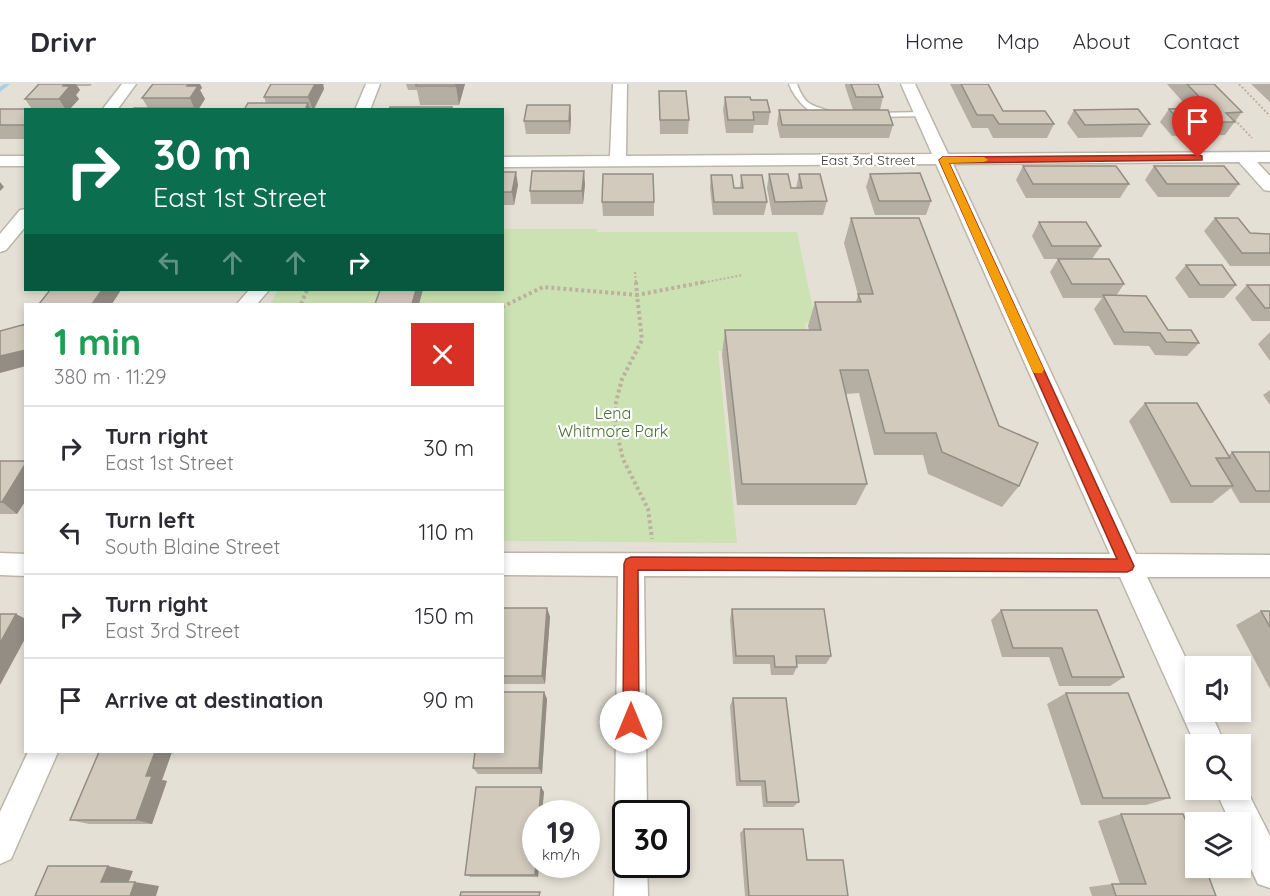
<!DOCTYPE html>
<meta charset="utf-8">
<style>
:root{--surface:#fff;--page:#f7f7f7;--text:#2b2b33;--muted:#7c7c81;--line:#e1e1e2}
body{margin:0;font-family:Quicksand,sans-serif;background:var(--page);color:var(--text);height:100vh;display:flex;flex-direction:column;font-size:22px;white-space:nowrap}
*{box-sizing:border-box;margin:0}
p{font-size:20px;color:var(--muted)}
.icon{flex:none;width:33px;height:33px;fill:none;stroke:currentColor;stroke-width:2;stroke-linecap:round;stroke-linejoin:round}
.map{position:relative;flex:1;overflow:hidden}
.panel{position:absolute;left:24px;top:219px;width:480px;height:450px;display:flex;flex-direction:column;background:var(--surface);border-radius:0px;box-shadow:0 3px 9px #0003}
.panel>*{flex:none}
.guide{position:absolute;left:24px;top:24px;width:480px;height:183px;border-radius:0px;box-shadow:0 3px 9px #0003;background:#0b6e4f;color:#fff;overflow:hidden}
.buttons{position:absolute;left:1185px;top:572px;display:grid;gap:12px}
.buttons a{display:grid;place-items:center;width:66px;height:66px;border-radius:0px;background:var(--surface);box-shadow:0 3px 9px #0003;font-size:30px}
.speed{position:absolute;left:522px;top:716px;display:flex;gap:12px;font-size:30px;font-weight:700;text-align:center}
.speed>*{display:grid;place-content:center;width:78px;height:78px;border-radius:50%;background:var(--surface);box-shadow:0 3px 9px #0003;line-height:1}
.speed small{font-size:15px;font-weight:400}
.speed .limit{border:3px solid #111;border-radius:9px;background:#fff;color:#111}
.pin{position:absolute;display:grid;place-items:center;width:51px;height:51px;color:#fff;margin:-62px -26px;border-radius:50% 50% 50% 0;rotate:-45deg;box-shadow:0 0 6px #0007}
.pin .icon{rotate:45deg}
.me{position:absolute;width:66px;margin:-33px;rotate:0deg;stroke-linejoin:round;filter:drop-shadow(0 0 4px #0008)}
.turn{display:flex;align-items:center;gap:21px;height:126px;padding:0 30px;font-size:27px}
.turn .icon{width:78px;height:78px;stroke-width:2.5}
.turn b{display:block;font-size:42px;line-height:51px}
.lanes{display:flex;align-items:center;height:57px;padding:0 30px;background:#0003;justify-content:center;gap:30px;direction:ltr}
.lanes .off{opacity:.35}
.round{display:grid;place-items:center;flex:none;width:63px;height:63px;border-radius:0px;background:var(--page)}
.head{display:flex;align-items:center;justify-content:space-between;height:102px;padding:0 30px}
h1{font-size:36px;font-weight:800;line-height:45px;color:#1e9e55}
ul{padding:0;list-style:none}
li{display:flex;align-items:center;gap:18px;height:84px;padding:0 30px;border-top:2px solid var(--line)}
li div{flex:1}
li b{display:block;font-size:22px}
li em{font-style:normal}
header{display:flex;align-items:center;gap:36px;box-sizing:border-box;height:84px;padding:0 30px;background:var(--surface);border-bottom:2px solid var(--line)}
header strong{font-size:28px}
nav{display:flex;gap:33px;margin-inline-start:auto;font-size:21px}
.map>svg:first-child{display:block}
</style>
<header>
<strong>Drivr</strong>
<nav><a>Home</a><a>Map</a><a>About</a><a>Contact</a></nav>
</header>
<div class="map">
<svg width="1270" height="812" viewBox="0 0 1270 812">
<rect width="100%" height="100%" fill="#f1eee6"/>
<path fill="#e5e0d5" fill-rule="evenodd" d="M0,0H1270V812H0ZM26,26H502V206H26ZM26,220H502V668H26ZM1196,582H1240V627H1196ZM1196,660H1240V705H1196ZM536,729H586V780H536ZM626,729H676V780H626ZM1196,738H1240V783H1196Z"/>
<path fill="#cce2b3" d="M503,145H597V148H797L816,239H805L810,268L718,267L737,459L503,457L502,220H270L278,206H502Z"/>
<g fill="none" stroke-linecap="round" stroke-linejoin="round">
<path fill="#a8cee9" fill-rule="evenodd" d="M4,0H10L0,8V3Z"/>
<g stroke="#bcb6aa" stroke-width="3">
<path id="lane" d="M789,0H797C806,26 816,20 835,30C816,40 795,16 789,0Z
M922,28H925V32L875,33L871,31L875,29Z"/>
</g>
<g stroke="#bcb6aa" stroke-width="3">
<path id="street" d="M122,0H136L117,26H102Z
M366,0H380L370,26H355Z
M613,0H627L626,72L932,70L901,0H915L948,70L1270,68V78H1257L1270,92V107L1264,106L1239,78L953,80L1136,470L1270,471V493H1147L1196,596V627H1210L1225,660H1196V662L1120,493L644,492L647,729H626V743L620,740L615,729L618,492L502,491V469L1110,470L936,80L502,83V73L610,72Z
M0,72H26V82H0Z
M26,125V142L6,166L0,168V150L20,126Z
M249,206H269L257,220H237Z
M0,469L26,470V492L0,491Z
M28,668H58L11,775L0,780V728Z
M1240,693L1270,752V804L1258,800L1240,761V738H1230L1215,705H1240Z
M626,766V780H647L648,812H614L615,780L619,768Z"/>
</g>
<path stroke="#bcb19d" stroke-width="2" stroke-dasharray="2 2" stroke-linecap="butt" d="M1239,0L1270,32
M1232,33L1252,54
M635,188L636,200
M696,200L743,191"/>
<path stroke="#bcb19d" stroke-width="4" stroke-dasharray="3 3" stroke-linecap="butt" d="M636,198L637,211L704,198
M301,220L307,206
M502,223L543,203L637,211L642,256L622,295L616,318L615,341L623,375L648,425L652,455"/>
<use href="#lane" fill="#fff" fill-rule="evenodd"/>
<use href="#street" fill="#fff" fill-rule="evenodd"/>
</g>
<path fill="#b5aea3" d="M39,0H92L90,2H77L80,6L76,11L79,15L69,26H26V55H0V25H32L25,15Z
M153,0H200L202,4L200,6L205,15L198,26L148,24L142,14Z
M271,0H325L323,1L324,5L314,26H244L266,19L264,13Z
M406,0H465L459,21H420L417,6H408Z
M845,0H878L883,13L880,26H853L845,2Z
M950,0H988L1003,27L1054,40L1047,54H993L988,44H972Z
M1167,0H1214L1242,28L1225,51L1172,52L1160,38L1169,25H1189Z
M1251,0H1270V18Z
M659,7L689,36L688,50H660Z
M725,13L751,16L770,28L768,41H754L753,49H726L723,26Z
M570,21L571,35L570,50H526L524,37Z
M779,26L893,41L889,54H780L777,40Z
M1074,26L1150,40L1142,53L1078,54L1067,39Z
M1023,82L1129,100L1120,114H1026L1016,96Z
M1154,82L1239,100L1229,113H1158L1145,96Z
M502,88L518,101L514,121H502Z
M769,90L791,104H796L799,90L827,117L823,131H772L767,104Z
M870,90L931,117L926,131H875L866,103Z
M711,91L734,104H740L741,91L767,118L764,131H713L710,104Z
M585,100L583,120H531L530,107Z
M602,118H654V132H603Z
M851,134L1019,402L1002,423L928,390L923,371H874L859,309L846,310L867,400L856,421H737L722,270L725,246H809L808,242L815,218H856L858,211L844,159Z
M1215,134L1250,149L1270,150V182H1230L1204,147Z
M1039,138L1101,162L1092,175L1124,200L1116,212L1168,246L1199,259L1187,272L1155,271L1149,262L1114,261L1094,225L1102,214H1063L1050,188L1058,175H1044L1032,152Z
M1186,181L1236,201L1224,214H1189L1175,194Z
M1247,201H1270V237H1252L1235,214Z
M1270,248V277L1258,260Z
M1270,306V321L1263,311Z
M1145,319L1229,371L1232,368H1270V419H1240L1231,404L1212,419H1171L1129,337Z
M0,377H26V416L17,430H0Z
M502,524H547L550,533L545,600H502Z
M732,525L831,572L826,580H797V583L793,591H771L770,580H733L730,535Z
M1001,526L1124,593L1110,602H1059L1049,573H1002L991,536Z
M1261,527H1270V605L1236,541Z
M544,608L547,615L542,690H478L473,684Z
M1066,609L1170,714L1146,721H1081L1047,620Z
M733,614L799,718L793,723H763L761,702H736L730,622Z
M99,668H172L162,696L167,697L152,740H89L70,736Z
M541,703L544,708L536,780H539L538,793H471L465,791Z
M1121,730L1216,812H1092L1089,803L1112,800H1120L1098,737Z
M744,745L807,776L848,812H745L740,749Z"/>
<path fill="#938d84" d="M65,0H76L80,6L76,11L79,15L69,26H66L59,15L63,2Z
M188,0H200L202,4L200,6L205,15L198,26H195L190,14L187,2Z
M315,0H323L324,5L313,26L308,13Z
M456,0H465L459,21L456,2Z
M308,19L311,26H305Z
M570,21L571,35L570,50L569,37Z
M584,87L585,100L583,120L582,107Z
M516,88L518,101L514,121L512,108Z
M0,98L4,103L0,107Z
M102,206H121L112,220H92Z
M416,206H423L419,220H412Z
M26,266V282L0,289V272Z
M26,379V416L17,430L2,418Z
M547,524L550,533L545,600L542,592Z
M16,530L26,535V553L0,601V559Z
M544,608L547,615L542,690L539,684Z
M155,668H172L162,696L167,697L152,740L136,736L146,692Z
M541,703L544,708L542,729H539Z
M536,780H539L538,793L535,791Z
M108,782L133,787L127,802L101,798Z
M135,798L159,802L156,812H130Z"/>
<path fill="#d2cabd" stroke="#938d84" stroke-width="1.5" d="M39,0H65L63,2H70L59,15H25Z
M153,0H188L187,2H198L190,14H142Z
M271,0H315L308,13H264Z
M416,0H456V2H416Z
M851,0H878L883,13H856Z
M961,0H988L1003,27H1045L1054,40H999L993,31H977Z
M1187,0H1214L1242,28L1226,29L1235,38H1180L1169,25L1210,24Z
M659,7H686L689,36H660Z
M725,13H750L751,16H767L770,28H753L754,36H728Z
M248,19H308L305,26H244Z
M527,21H570L569,37H524Z
M390,23H452L451,26H389Z
M134,24H196L195,26H133Z
M0,25H52L26,26V41H0Z
M1138,25L1150,40L1085,41L1074,26Z
M779,26H888L893,41H782Z
M1023,82H1116L1129,100H1033Z
M1154,82H1224L1239,100H1167Z
M532,87H584L582,107H530Z
M502,88H516L512,108H502Z
M920,89L931,117H879L870,90Z
M603,90H653L654,118H602Z
M769,90H788L791,104H802L799,90H820L827,117L775,118Z
M711,91H732L734,104H743L741,91H762L767,118H714Z
M851,134H919L999,342L1038,359L1019,402L942,368L936,349H885L868,286H840L867,400H742L725,246H821L815,218H861L858,210H873Z
M1215,134H1238L1250,149L1270,150V169H1242Z
M1039,138H1086L1101,162H1052Z
M1058,175H1109L1124,200H1072Z
M1186,181H1222L1236,201H1200Z
M1247,201H1270V224H1265Z
M50,206H102L92,220H39Z
M380,206H416L412,220H375Z
M1103,211L1146,212L1168,246H1191L1199,259L1166,258L1160,249L1124,248Z
M26,240V266L0,272V247Z
M1145,319H1197L1230,374H1216L1233,402H1191Z
M1232,368H1270V407H1256Z
M0,377H26V379L2,418H0Z
M502,524H547L542,592H502Z
M732,525H824L831,572H796L797,583H775L774,572H736Z
M1001,526H1097L1124,593H1072L1062,564H1013Z
M1261,527H1270V543Z
M0,530H16L0,559Z
M502,608H544L539,684H473L475,668H502Z
M1066,609H1128L1170,714H1103Z
M733,614H786L799,718H767L765,697H740Z
M99,668H155L146,692H152L136,736H70Z
M476,703H541L539,729H536V777L535,791H465Z
M1121,730H1183L1196,761V783H1205L1216,812H1116L1112,800H1146Z
M744,745H803L807,776H843L848,812H749Z
M48,782H108L101,798H135L130,812H35Z
M461,808H540L539,812H460Z"/>
<path fill="#e4472a" stroke="#942e1b" stroke-width="1.5" d="M1198,71L1202,72V76L949,79L1134,482L1132,486L1127,488L638,486L639,638L637,644L631,647L625,644L623,638L624,480L626,475L631,473L1117,475L939,76L943,73Z"/>
<path fill="#f59e0b" d="M943,73H984L988,76L984,78L949,79L1044,286L1042,289H1034L1032,286L939,76Z"/>
<g text-anchor="middle" dominant-baseline="central" stroke-width="4.5" stroke-linejoin="round" paint-order="stroke">
<g font-size="14" fill="#443e36" stroke="#fff">
<text x="868" y="76">East 3rd Street</text>
</g>
<g font-size="16" fill="#476f2f" stroke="#fff">
<text x="613" y="329">Lena<tspan x="613" dy="18">Whitmore Park</tspan></text>
</g>
</g>
</svg>
<div class="buttons">
<a><svg class="icon" aria-label="sound" viewBox="0 0 24 24"><path d="M4 9h4l5-4v14l-5-4H4zM17 9q2 3 0 6"/></svg></a>
<a><svg class="icon" aria-label="search" viewBox="0 0 24 24"><circle cx="10" cy="10" r="6"/><path d="M15 15l6 6"/></svg></a>
<a><svg class="icon" aria-label="layers" viewBox="0 0 24 24"><path d="M12 4l9 5-9 5-9-5zM3 14l9 5 9-5"/></svg></a>
</div>
<div class="speed"><div>19<small>km/h</small></div><div class="limit">30</div></div>
<div class="pin" style="left:1198px;top:74px;background:#d93025"><svg class="icon" aria-label="arrive" viewBox="0 0 24 24"><path d="M6 21V4h12l-3 4 3 4H6"/></svg></div>
<svg class="me" style="left:631px;top:638px" viewBox="-20 -20 40 40"><circle r="19" fill="#fff"/><path d="M0-13L10 11 0 6-10 11z" fill="#e4472a"/></svg>
<div class="guide">
<div class="turn"><svg class="icon" aria-label="right" viewBox="0 0 24 24"><path d="M7 20v-9h11M14 6l5 5-5 5"/></svg><div><b>30 m</b>East 1st Street</div></div>
<div class="lanes"><svg class="icon off" aria-label="left" viewBox="0 0 24 24"><path d="M17 20v-9H6M10 6l-5 5 5 5"/></svg><svg class="icon off" aria-label="ahead" viewBox="0 0 24 24"><path d="M12 20V5M6 11l6-6 6 6"/></svg><svg class="icon off" aria-label="ahead" viewBox="0 0 24 24"><path d="M12 20V5M6 11l6-6 6 6"/></svg><svg class="icon" aria-label="right" viewBox="0 0 24 24"><path d="M7 20v-9h11M14 6l5 5-5 5"/></svg></div>
</div>
<section class="panel">
<div class="head"><div><h1>1 min</h1><p>380 m · 11:29</p></div><a class="round" style="background:#d93025;color:#fff"><svg class="icon" aria-label="close" viewBox="0 0 24 24"><path d="M6 6l12 12M18 6L6 18"/></svg></a></div>
<ul>
<li><svg class="icon" aria-label="right" viewBox="0 0 24 24"><path d="M7 20v-9h11M14 6l5 5-5 5"/></svg><div><b>Turn right</b><p>East 1st Street</p></div><em>30 m</em></li>
<li><svg class="icon" aria-label="left" viewBox="0 0 24 24"><path d="M17 20v-9H6M10 6l-5 5 5 5"/></svg><div><b>Turn left</b><p>South Blaine Street</p></div><em>110 m</em></li>
<li><svg class="icon" aria-label="right" viewBox="0 0 24 24"><path d="M7 20v-9h11M14 6l5 5-5 5"/></svg><div><b>Turn right</b><p>East 3rd Street</p></div><em>150 m</em></li>
<li><svg class="icon" aria-label="arrive" viewBox="0 0 24 24"><path d="M6 21V4h12l-3 4 3 4H6"/></svg><div><b>Arrive at destination</b></div><em>90 m</em></li>
</ul>
</section>
</div>
